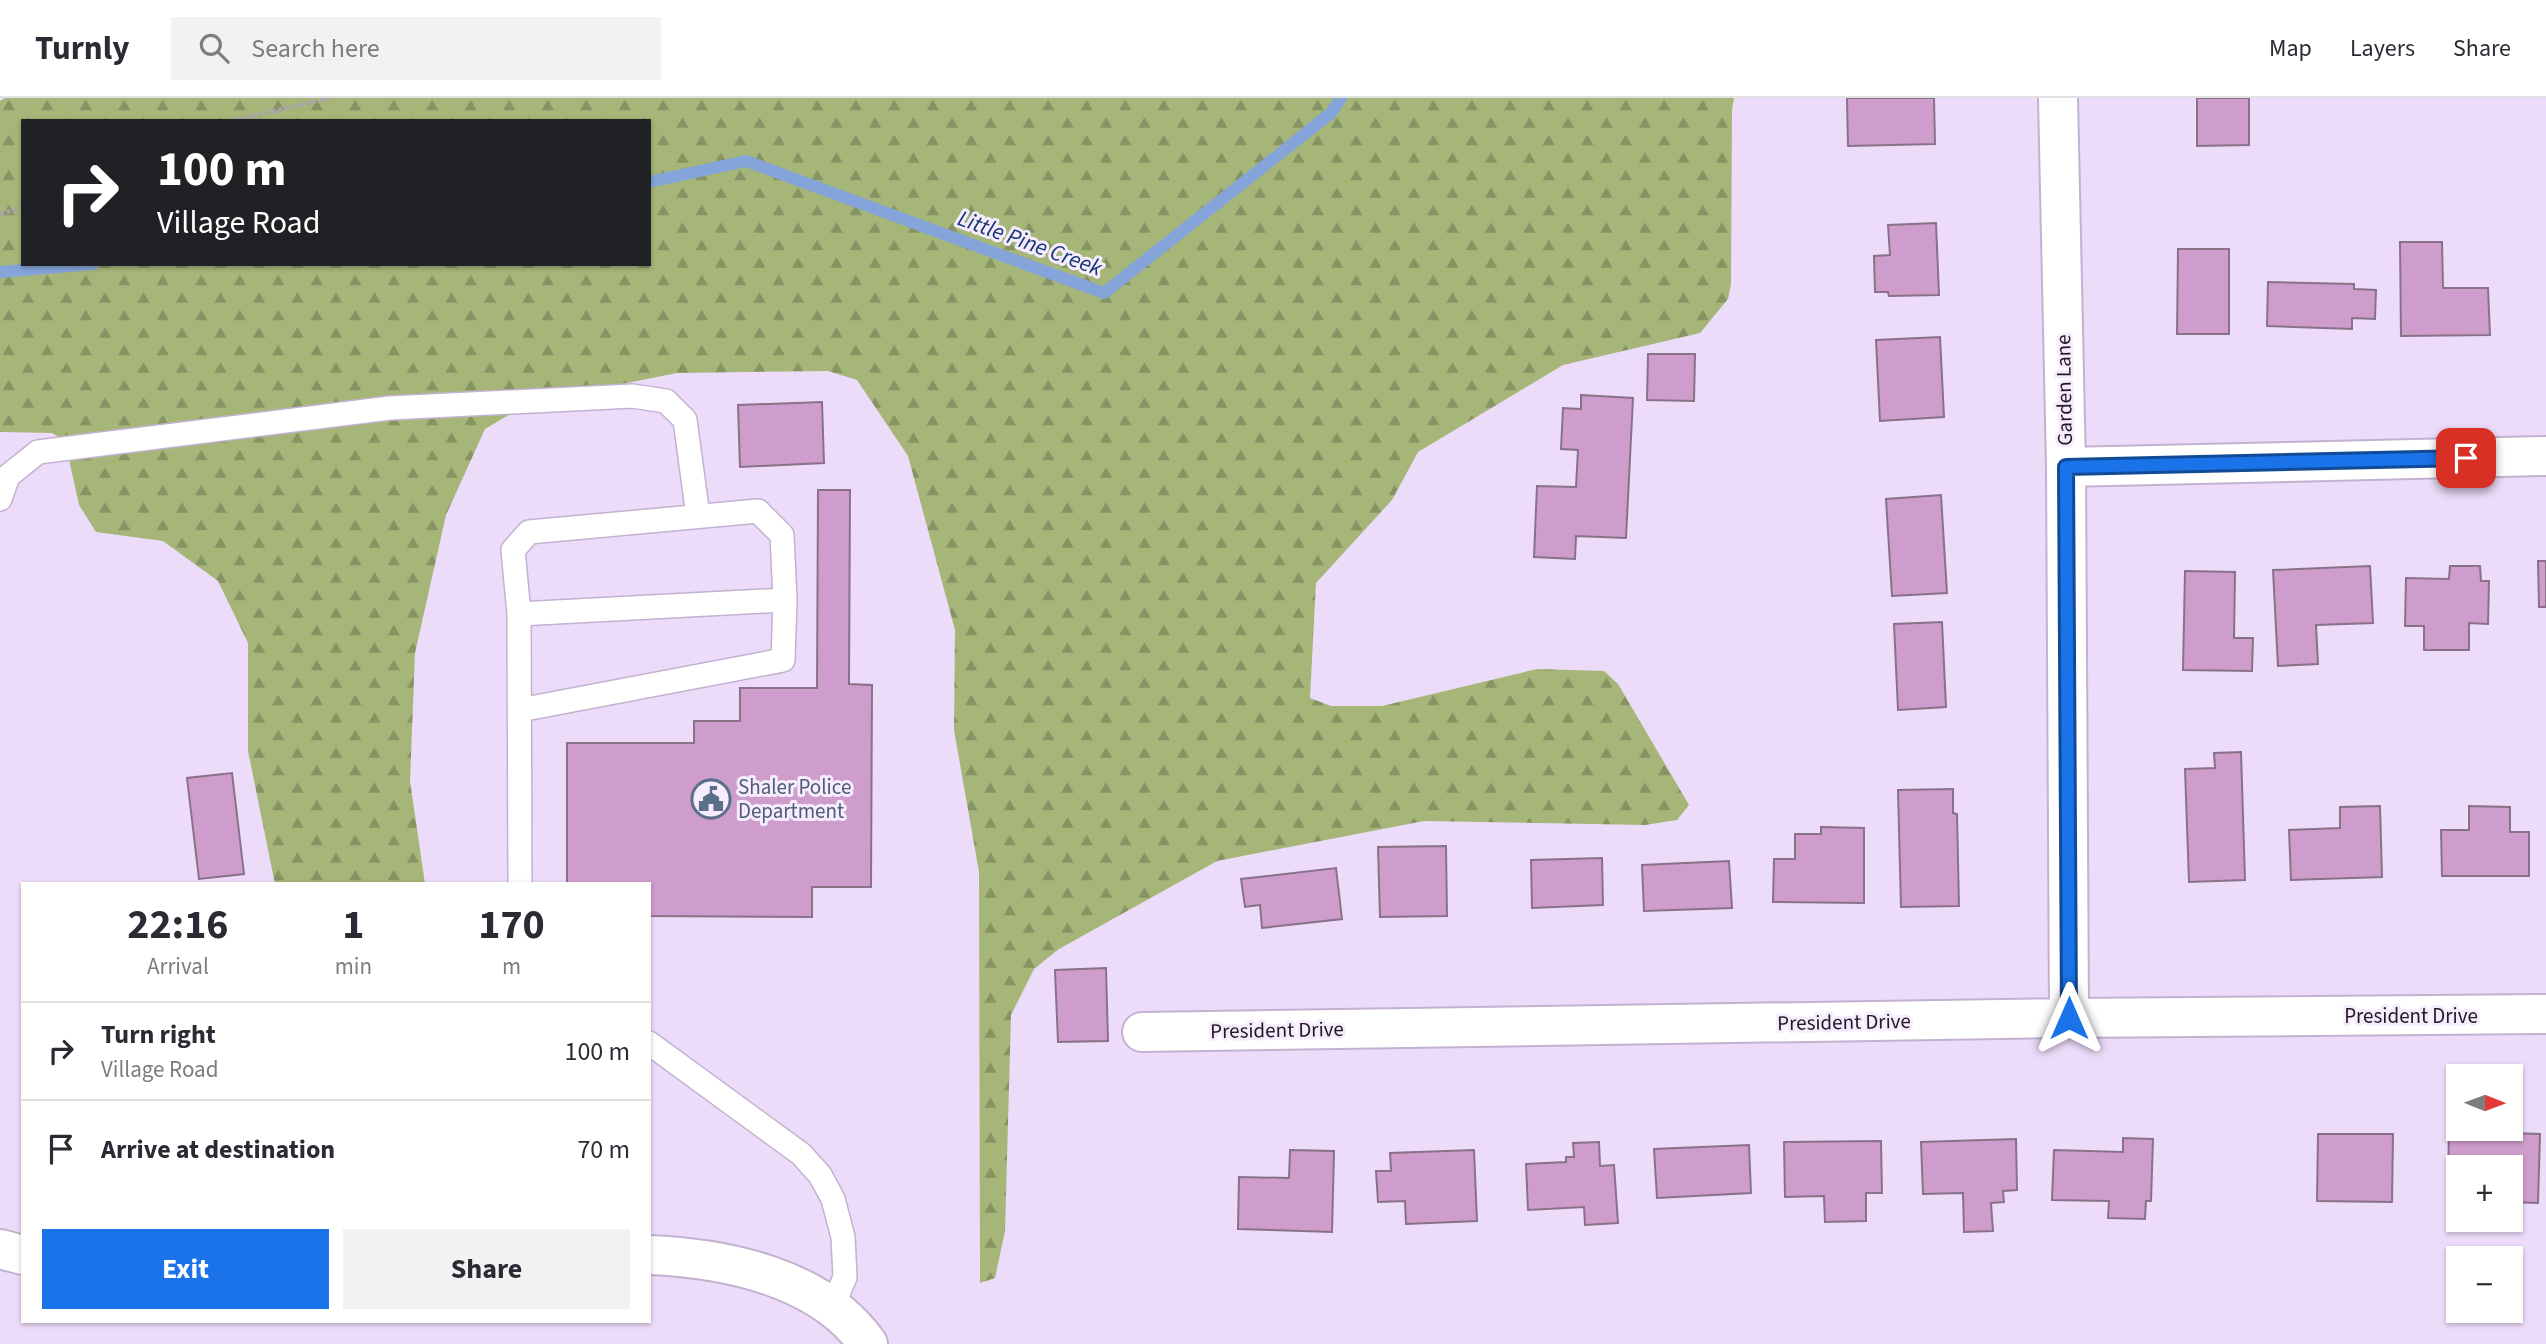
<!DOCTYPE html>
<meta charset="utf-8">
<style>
:root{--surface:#fff;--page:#f2f2f3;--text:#2b2b33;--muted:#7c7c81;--line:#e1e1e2;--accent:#1a73e8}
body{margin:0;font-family:"Source Sans 3",sans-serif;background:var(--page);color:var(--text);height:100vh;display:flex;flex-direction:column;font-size:26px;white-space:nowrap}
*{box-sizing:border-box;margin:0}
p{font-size:23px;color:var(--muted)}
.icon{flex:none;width:38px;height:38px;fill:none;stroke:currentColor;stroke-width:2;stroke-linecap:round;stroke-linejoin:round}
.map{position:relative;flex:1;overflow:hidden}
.details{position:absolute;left:21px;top:784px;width:630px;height:441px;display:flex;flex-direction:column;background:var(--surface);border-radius:0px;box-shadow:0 2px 5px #0004}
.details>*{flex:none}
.top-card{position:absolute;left:21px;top:21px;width:630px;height:147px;border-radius:0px;box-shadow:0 2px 5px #0004;background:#202124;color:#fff;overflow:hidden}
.needle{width:46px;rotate:91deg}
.buttons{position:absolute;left:2446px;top:966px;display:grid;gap:14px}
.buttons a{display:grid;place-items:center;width:77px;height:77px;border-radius:0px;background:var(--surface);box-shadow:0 2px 5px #0004;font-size:35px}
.pin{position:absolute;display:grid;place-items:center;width:60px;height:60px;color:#fff;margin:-30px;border-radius:14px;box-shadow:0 4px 10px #0006}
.me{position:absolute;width:77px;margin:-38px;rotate:0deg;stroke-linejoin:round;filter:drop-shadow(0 0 5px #0008)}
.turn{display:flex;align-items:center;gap:24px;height:147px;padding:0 21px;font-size:32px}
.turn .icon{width:91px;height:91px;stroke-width:2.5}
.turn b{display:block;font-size:49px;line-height:60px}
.eta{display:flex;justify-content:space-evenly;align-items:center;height:119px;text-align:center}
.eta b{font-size:42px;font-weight:700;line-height:49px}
.button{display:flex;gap:14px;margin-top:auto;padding:14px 21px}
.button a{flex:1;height:80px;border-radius:0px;background:var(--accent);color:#fff;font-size:28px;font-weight:700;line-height:80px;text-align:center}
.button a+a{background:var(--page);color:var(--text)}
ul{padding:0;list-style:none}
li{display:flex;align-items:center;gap:21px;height:98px;padding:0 21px;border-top:2px solid var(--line)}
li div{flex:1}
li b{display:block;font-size:26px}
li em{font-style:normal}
header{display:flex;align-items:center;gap:42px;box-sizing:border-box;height:98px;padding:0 35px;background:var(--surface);border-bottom:2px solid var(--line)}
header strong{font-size:33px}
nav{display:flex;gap:38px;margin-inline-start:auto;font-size:24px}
.search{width:490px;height:63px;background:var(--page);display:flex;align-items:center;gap:18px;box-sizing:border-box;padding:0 24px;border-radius:0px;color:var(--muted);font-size:26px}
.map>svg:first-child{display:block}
</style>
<header>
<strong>Turnly</strong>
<div class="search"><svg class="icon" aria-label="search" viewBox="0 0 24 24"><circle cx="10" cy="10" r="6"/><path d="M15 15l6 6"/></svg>Search here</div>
<nav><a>Map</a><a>Layers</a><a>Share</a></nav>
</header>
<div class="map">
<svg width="2546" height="1246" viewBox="0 0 2546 1246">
<defs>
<pattern id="forest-firs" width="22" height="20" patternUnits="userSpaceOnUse" patternTransform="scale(1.75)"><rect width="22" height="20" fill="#a5b678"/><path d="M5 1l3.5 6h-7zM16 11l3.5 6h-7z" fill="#869362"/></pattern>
</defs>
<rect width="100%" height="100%" fill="#ecdcf9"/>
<path fill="url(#forest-firs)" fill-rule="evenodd" d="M5,0H1734L1732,12L1731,186L1728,201L1700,235L1563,267L1418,354L1392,402L1316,485L1310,600L1331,608H1382L1537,571L1604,573L1618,586L1689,707L1677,722L1645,727L1424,723L1217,763L1059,851L1034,871L1011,917L1005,1133L995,1180L980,1185L979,774L954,632L955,532L908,358L857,282L828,273L677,275L531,304L485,331L446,417L415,555L410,683L425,786H275L248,653V545L218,483L163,443L96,434L79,407L65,343L52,335L0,334V3ZM23,23H649V166H23Z"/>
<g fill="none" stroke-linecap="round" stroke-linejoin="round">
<path stroke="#85a4d9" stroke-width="12" d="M649,84L746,63L1104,195L1331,15L1341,0
M0,174L93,166"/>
</g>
<path fill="#cf9dcc" stroke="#897187" stroke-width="2" d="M1847,0H1934L1935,46L1848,48Z
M2197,0H2249V47L2197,48Z
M1936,125L1939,197L1889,198L1888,194H1875L1874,158L1890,157L1888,127Z
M2400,144H2442L2443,190H2488L2490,237L2401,238Z
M2178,151H2229V236H2177Z
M2268,184L2354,186V191L2376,192L2375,221L2352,220V231L2267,228Z
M1940,239L1944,319L1880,323L1876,242Z
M1648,256H1695L1694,303L1647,302Z
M1581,297L1633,300L1626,440L1576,438L1575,461L1534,459L1537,388L1576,389L1578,352L1561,351L1563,310L1581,311Z
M822,304L824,365L740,369L738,307Z
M818,392H850L849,586L872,587L871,789H812V819L649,818V786H567V645H694V623H740V590H817Z
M1941,397L1947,495L1892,498L1886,401Z
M2538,463H2546V509H2539Z
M2370,468L2373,525L2316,527L2318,566L2278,568L2273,472Z
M2450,468H2480L2481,483H2489L2488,526L2469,525V552H2424V528H2405L2406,480L2449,481Z
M2185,473L2235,474L2234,540H2253L2252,573L2183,572Z
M1942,524L1946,609L1898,612L1894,526Z
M2241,654L2245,782L2189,784L2185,671L2215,670L2214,655Z
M232,675L244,776L199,781L187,680Z
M1953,691V715L1957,716L1959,808L1901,809L1898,692Z
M2380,708L2382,779L2291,782L2289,732L2340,730V709Z
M2469,708L2510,709V734H2529V778H2442L2441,732H2469Z
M1821,729L1864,730V805L1773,804L1774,761H1795V736H1821Z
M1446,748L1447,818L1380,819L1378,749Z
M1602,760L1603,807L1532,810L1531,762Z
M1729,763L1732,810L1644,813L1642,767Z
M1336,770L1342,821L1262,830L1260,807L1245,809L1241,781Z
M1106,870L1108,943L1058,944L1055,872Z
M2449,1033L2540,1036L2538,1105L2511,1104V1069H2459V1079H2448Z
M2318,1036H2393L2392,1104L2317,1103Z
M2123,1040L2153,1041L2151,1103H2146L2145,1121L2108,1120L2109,1103L2052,1102L2054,1052L2123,1054Z
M2016,1041L2017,1092L2003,1093L2004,1104L1991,1105L1993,1133L1964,1134L1963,1095L1923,1096L1921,1044Z
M1881,1043L1882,1095H1866V1123L1825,1124L1824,1098L1785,1099L1784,1044Z
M1599,1044L1600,1068L1614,1067L1618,1125L1585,1127L1584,1109L1528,1112L1526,1066L1566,1064V1059H1574L1573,1045Z
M1749,1047L1751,1095L1657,1100L1654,1051Z
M1290,1052L1334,1053L1332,1134L1238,1131L1239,1079L1289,1080Z
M1474,1052L1477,1123L1406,1126L1405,1103L1378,1104L1376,1073H1391L1390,1055Z"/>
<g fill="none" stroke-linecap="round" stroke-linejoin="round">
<g stroke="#c3b2cf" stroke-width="26">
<path id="service" d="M0,401L8,378L38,354L390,310L632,298L666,303L685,322L698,418
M519,516L520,786
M520,612L783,562L785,502L519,516L513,452L529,434L758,413L782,437L785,502
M649,945L801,1056L820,1077L833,1101L843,1139L845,1179L832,1210"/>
</g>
<g stroke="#c3b2cf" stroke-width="42">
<path id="minor" d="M2058,0L2066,369L2069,920
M2066,369L2546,358
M1142,934L2069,920L2546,916"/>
</g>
<g stroke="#c3b2cf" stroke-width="42">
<path id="tertiary" d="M0,1151L23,1157
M649,1157C725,1160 821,1179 868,1246"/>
</g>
<path stroke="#aca0b7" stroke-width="4.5" stroke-dasharray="3.5 3.5" stroke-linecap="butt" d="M231,23L330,0
M0,116L23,109"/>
<use href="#service" stroke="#fff" stroke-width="23"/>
<use href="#minor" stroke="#fff" stroke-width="38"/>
<use href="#tertiary" stroke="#fff" stroke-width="38"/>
</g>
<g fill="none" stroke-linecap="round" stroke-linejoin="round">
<g stroke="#114b97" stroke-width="18">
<path id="route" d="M2069,920L2066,369L2466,360"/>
</g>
<use href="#route" stroke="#1a73e8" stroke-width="12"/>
</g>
<defs>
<g id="civic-ring" transform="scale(2.0125)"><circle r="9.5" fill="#f6ecfe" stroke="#5c6f8a" stroke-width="1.5"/><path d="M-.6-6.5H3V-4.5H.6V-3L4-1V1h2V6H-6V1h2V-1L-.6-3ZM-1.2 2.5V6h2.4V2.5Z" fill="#5c6f8a"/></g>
</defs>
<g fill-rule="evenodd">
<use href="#civic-ring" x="711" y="701"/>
</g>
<g text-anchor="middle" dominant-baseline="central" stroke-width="6" stroke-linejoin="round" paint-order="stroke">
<g font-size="21" fill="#201a24" stroke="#f6ecfe">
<text transform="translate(2064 292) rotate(-91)">Garden Lane</text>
<text x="2411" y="918">President Drive</text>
<text transform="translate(1844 924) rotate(-1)">President Drive</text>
<text transform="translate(1277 932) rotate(-1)">President Drive</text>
</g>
<g font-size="21" fill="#4e5e75" stroke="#f6ecfe" text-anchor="start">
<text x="738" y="689">Shaler Police<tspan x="738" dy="24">Department</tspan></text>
</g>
<g font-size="23" font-style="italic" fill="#123574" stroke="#f6ecfe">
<text transform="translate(1030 145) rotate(20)">Little Pine Creek</text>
</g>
</g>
</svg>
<div class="buttons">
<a><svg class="needle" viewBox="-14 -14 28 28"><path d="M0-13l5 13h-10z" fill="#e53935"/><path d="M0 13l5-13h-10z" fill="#7c7c81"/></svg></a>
<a>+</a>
<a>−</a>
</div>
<div class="pin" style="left:2466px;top:360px;background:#d93025"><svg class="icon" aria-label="arrive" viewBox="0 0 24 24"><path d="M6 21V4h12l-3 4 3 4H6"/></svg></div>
<svg class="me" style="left:2069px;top:920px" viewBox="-20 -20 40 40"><path d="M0-17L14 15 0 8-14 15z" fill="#1a73e8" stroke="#fff" stroke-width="4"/></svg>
<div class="top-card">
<div class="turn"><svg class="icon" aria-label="right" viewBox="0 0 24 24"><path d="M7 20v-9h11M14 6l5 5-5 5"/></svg><div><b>100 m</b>Village Road</div></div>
</div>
<section class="details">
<div class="eta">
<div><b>22:16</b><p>Arrival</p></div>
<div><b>1</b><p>min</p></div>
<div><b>170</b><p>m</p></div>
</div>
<ul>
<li><svg class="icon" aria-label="right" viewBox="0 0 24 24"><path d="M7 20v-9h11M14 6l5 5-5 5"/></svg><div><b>Turn right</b><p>Village Road</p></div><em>100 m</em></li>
<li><svg class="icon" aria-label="arrive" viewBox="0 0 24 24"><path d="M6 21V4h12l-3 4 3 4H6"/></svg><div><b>Arrive at destination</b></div><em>70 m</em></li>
</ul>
<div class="button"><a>Exit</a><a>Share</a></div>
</section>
</div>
